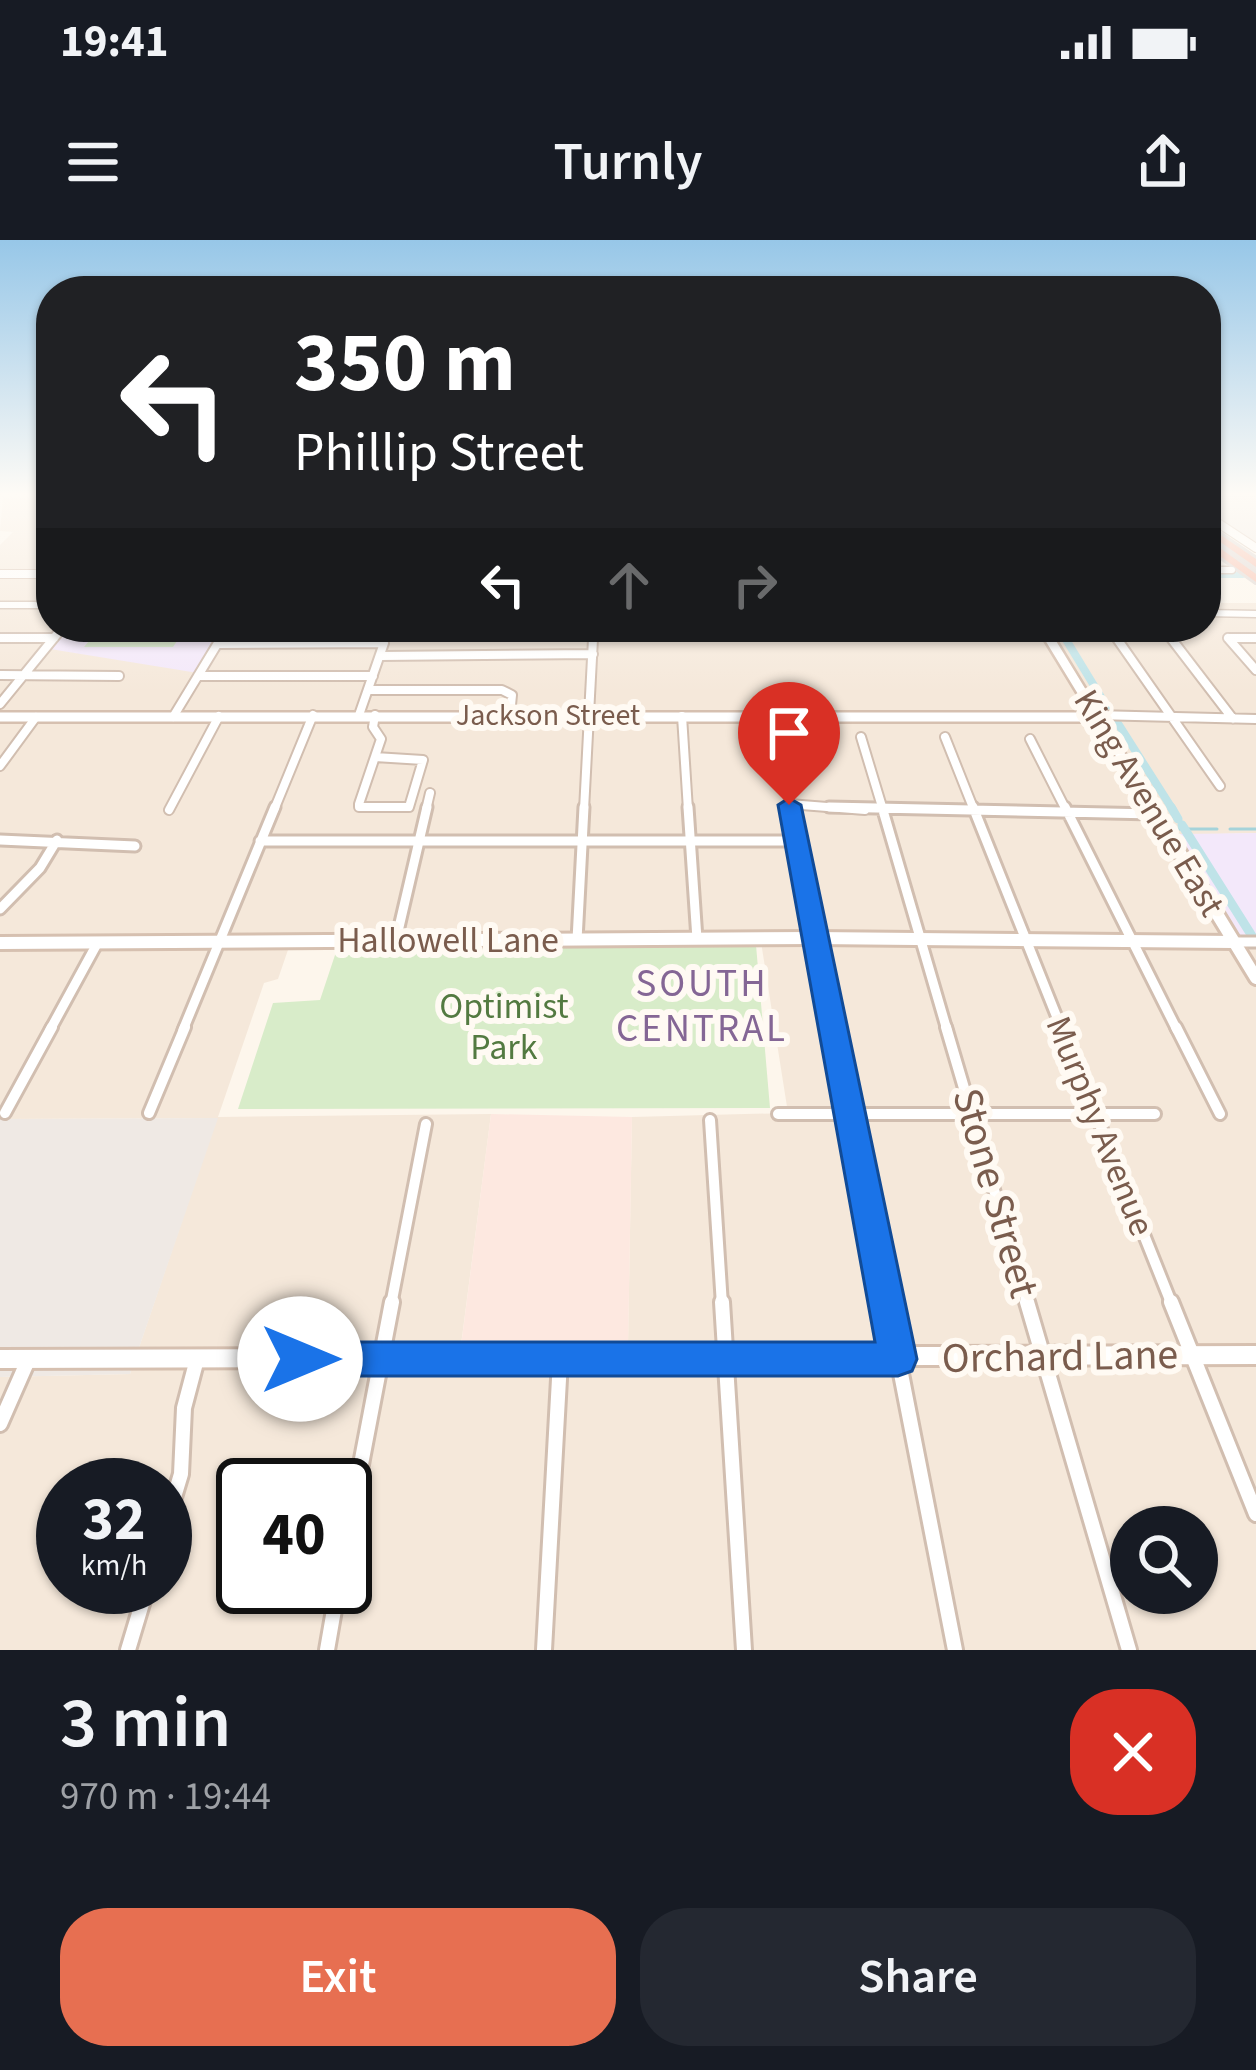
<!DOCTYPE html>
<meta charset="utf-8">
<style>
:root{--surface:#171b24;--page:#242831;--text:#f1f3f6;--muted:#9ea1a6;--accent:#e76f51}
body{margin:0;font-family:"Source Sans 3",sans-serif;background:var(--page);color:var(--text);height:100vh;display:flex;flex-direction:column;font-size:45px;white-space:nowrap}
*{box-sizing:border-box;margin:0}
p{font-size:39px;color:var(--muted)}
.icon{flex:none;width:66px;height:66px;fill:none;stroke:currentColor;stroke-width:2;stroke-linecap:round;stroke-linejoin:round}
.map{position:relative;height:1410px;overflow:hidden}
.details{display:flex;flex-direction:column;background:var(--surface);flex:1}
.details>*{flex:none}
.banner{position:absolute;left:36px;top:36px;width:1185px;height:366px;border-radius:48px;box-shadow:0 3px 9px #0004;background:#202124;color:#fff;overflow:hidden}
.tools{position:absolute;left:1110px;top:1266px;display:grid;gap:24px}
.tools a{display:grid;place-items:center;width:108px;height:108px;border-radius:50%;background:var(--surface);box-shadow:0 3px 9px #0004;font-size:60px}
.speed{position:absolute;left:36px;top:1218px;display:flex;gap:24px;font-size:60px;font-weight:700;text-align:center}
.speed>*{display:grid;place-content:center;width:156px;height:156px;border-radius:50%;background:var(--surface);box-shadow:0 3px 9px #0004;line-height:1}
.speed small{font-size:30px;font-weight:400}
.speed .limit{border:6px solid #111;border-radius:18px;background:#fff;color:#111}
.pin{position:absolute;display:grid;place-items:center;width:102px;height:102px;color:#fff;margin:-123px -51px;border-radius:50% 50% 50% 0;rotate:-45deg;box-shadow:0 0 12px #0007}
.pin .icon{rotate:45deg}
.me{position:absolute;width:132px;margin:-66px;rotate:90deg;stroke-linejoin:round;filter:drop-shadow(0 0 9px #0008)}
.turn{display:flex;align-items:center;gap:42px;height:252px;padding:0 60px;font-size:54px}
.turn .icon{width:156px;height:156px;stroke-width:2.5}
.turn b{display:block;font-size:84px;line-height:102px}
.lanes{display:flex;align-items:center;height:114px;padding:0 60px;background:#0003;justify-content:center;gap:60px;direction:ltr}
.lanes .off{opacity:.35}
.round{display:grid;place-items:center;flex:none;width:126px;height:126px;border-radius:48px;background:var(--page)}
.summary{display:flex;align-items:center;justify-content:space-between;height:204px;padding:0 60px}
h1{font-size:72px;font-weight:600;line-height:90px}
.action{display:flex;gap:24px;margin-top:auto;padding:24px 60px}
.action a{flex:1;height:138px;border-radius:48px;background:var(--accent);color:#fff;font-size:48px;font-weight:600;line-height:138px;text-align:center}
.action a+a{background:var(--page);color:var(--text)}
.status{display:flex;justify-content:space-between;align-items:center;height:84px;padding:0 60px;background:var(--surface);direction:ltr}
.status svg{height:33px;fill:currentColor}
header{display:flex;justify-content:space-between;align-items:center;height:156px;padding:0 60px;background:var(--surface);font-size:54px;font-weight:600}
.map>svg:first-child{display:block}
</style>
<div class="status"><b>19:41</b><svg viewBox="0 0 49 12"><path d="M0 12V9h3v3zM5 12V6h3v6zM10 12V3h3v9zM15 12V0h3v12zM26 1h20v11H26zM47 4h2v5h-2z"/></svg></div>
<header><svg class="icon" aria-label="menu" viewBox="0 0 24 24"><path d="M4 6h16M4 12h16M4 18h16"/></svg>Turnly<svg class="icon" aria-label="share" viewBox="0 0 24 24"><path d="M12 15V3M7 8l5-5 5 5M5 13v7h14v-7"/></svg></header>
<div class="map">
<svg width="1256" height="1410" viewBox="0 0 1256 1410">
<rect width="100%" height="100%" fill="#fdf6ec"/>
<path fill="#f5e8da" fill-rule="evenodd" d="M3,257H51V281L43,288L51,289V387L223,392L392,387L390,398L717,397V387H1039L1095,480L1105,479L1048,387H1206V363H1256V593L1180,595L1237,695L1256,696V1410H0V1137L130,1134L217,878L0,879V305L13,292L0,291ZM761,702L788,873L632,877L628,1107L461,1105L491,874L218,877L264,743L278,739L290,704ZM63,1245H165V1347H63ZM243,1245H345V1347H243ZM1131,1287H1197V1353H1131Z"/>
<path fill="#fde8e0" d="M491,874L632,877L628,1107L461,1106Z"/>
<path fill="#efe9e4" d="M1206,255H1256V306L1206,273Z
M218,878L130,1134L0,1137V879Z"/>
<path fill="#f3e8fa" d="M69,387H340L338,391L223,392L198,433L50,409Z
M1256,593V696L1238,695L1179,594Z"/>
<path fill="#d8ecc9" d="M99,389H185L173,407H84Z
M756,705L770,868L238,869L273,763L320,760L337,709Z"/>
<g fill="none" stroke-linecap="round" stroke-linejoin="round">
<path stroke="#a5d3da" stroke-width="3" d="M1177,589H1217
M1230,589H1256"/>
<path stroke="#bfe3e8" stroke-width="6" d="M1206,335H1243
M1059,387L1064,396"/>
<path stroke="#bfe3e8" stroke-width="8" d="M1062,393L1107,467
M1117,482L1173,570"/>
<path stroke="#bfe3e8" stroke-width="9" d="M1171,567L1178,579
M1182,585L1252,696"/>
<g stroke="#d1beb0" stroke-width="9">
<path id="street-far4" d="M1206,330H1232
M0,365H51
M1206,373L1256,374
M1109,387L1115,396
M1163,387L1170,396
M56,396L63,387
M222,396L225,391"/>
</g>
<g stroke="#d1beb0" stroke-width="12">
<path id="street-far3" d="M1113,393L1220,546
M1167,393L1233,479
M0,398H54
M1228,398L1256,430
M1228,398H1256
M218,404L384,403L359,475
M380,416L593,414
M0,435L119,436
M198,436H373
M368,450H502L512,455L510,475
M0,464L58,393
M375,475L373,487L381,499L359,564V567H409L423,520L375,517
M1095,475L1256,479
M682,476L688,570
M173,477L224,393
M861,497L883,570
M945,497L974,570
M777,498L791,570
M1030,499L1066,570
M0,526L36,477
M789,564L865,570
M169,570L219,476
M274,570L313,475
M426,570L430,553
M584,570L593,399"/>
</g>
<g stroke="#d1beb0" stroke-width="15">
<path id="street-far2" d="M688,567L697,699
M791,567L834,790
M829,567L1154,574
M882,567L947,790
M973,567L1062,790
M1065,567L1177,790
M0,600L135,606
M260,601H797
M0,669L40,628L57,600
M396,700L427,567
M577,700L584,567
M1234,702H1256
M50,790L98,702
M183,790L275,567"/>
</g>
<g stroke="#d1beb0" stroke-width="16">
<path id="street-far1" d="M833,787L888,1065
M946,787L1028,1065
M1061,787L1172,1065
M1176,787L1220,874
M5,873L52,787
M149,873L185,787
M778,874H1155
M710,880L722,1065
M391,1065L426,884"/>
</g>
<g stroke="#d1beb0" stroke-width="20">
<path id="street" d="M722,1062L744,1410
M887,1062L955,1410
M1027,1062L1129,1410
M1171,1062L1256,1274
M0,1184L29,1118
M165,1287L181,1234L184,1168L197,1119
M345,1308L392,1062
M128,1410L147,1347
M327,1410L338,1347
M544,1410L560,1121"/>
</g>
<g stroke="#d6c0b0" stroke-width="10">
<path id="secondary-far3" d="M1206,275L1256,308
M0,334H51
M1042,387L1047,396"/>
</g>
<g stroke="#d6c0b0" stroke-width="14">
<path id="secondary-far2" d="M1046,393L1154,570
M0,477H1097"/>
</g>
<g stroke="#d6c0b0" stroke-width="18">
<path id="secondary-far1" d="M1152,567L1256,738
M0,703L815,698L1234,702"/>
</g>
<g stroke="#d6c0b0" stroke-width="24">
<path id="secondary" d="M0,1119L1256,1115"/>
</g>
<g stroke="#dad1cd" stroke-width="6">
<path id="highway" d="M1206,285L1256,319V327L1206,292Z
M1206,298L1256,334V342L1206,306Z"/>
</g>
<use href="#street-far4" stroke="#fff" stroke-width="6"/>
<use href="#street-far3" stroke="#fff" stroke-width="8"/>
<use href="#street-far2" stroke="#fff" stroke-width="9"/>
<use href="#street-far1" stroke="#fff" stroke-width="10"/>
<use href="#street" stroke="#fff" stroke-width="14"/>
<use href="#secondary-far3" stroke="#fff" stroke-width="8"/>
<use href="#secondary-far2" stroke="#fff" stroke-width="9"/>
<use href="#secondary-far1" stroke="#fff" stroke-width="12"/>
<use href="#secondary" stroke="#fff" stroke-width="18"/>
<use href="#highway" fill="#f7b7a3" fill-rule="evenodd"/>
</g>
<linearGradient id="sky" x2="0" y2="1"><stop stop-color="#97c7e8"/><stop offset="0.56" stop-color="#fefbf6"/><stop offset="1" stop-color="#fefbf6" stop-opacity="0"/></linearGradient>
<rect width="1256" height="453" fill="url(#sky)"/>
<path fill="#1a73e8" stroke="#114b97" stroke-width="3" d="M789,558L801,565L917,1119L912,1131L898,1136H300L286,1131L281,1119L286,1107L300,1102H875L778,565Z"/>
<g text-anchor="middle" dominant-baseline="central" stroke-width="12" stroke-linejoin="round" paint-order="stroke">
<g font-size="30" fill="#7a5c4d" stroke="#fffaf3">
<text x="548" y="475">Jackson Street</text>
</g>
<g font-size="36" fill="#7a5c4d" stroke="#fffaf3">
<text transform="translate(1149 563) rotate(59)">King Avenue East</text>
<text x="448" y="700">Hallowell Lane</text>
<text transform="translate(1100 886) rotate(68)">Murphy Avenue</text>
</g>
<g font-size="36" fill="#537a41" stroke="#fffaf3">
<text x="504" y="766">Optimist<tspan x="504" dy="41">Park</tspan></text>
</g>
<g font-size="39" letter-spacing="3" fill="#846695" stroke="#fffaf3">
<text x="702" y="744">SOUTH<tspan x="702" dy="45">CENTRAL</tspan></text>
</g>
<g font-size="42" fill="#7a5c4d" stroke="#fffaf3">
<text transform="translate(995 953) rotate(74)">Stone Street</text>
<text transform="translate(1060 1117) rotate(-1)">Orchard Lane</text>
</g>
</g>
</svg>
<div class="tools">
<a><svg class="icon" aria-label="search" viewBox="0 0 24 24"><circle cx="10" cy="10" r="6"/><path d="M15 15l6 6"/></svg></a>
</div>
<div class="speed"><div>32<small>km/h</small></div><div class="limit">40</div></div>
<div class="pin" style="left:789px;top:565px;background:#d93025"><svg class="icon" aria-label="arrive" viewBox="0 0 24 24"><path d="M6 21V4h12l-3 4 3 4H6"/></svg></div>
<svg class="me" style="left:300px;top:1119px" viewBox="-20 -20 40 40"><circle r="19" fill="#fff"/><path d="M0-13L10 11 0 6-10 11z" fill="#1a73e8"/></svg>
<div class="banner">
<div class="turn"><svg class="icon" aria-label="left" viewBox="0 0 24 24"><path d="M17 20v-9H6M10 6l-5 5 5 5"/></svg><div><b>350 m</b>Phillip Street</div></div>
<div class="lanes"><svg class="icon" aria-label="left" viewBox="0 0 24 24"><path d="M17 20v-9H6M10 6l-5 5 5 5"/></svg><svg class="icon off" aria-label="ahead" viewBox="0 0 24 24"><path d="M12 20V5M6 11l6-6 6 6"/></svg><svg class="icon off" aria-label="right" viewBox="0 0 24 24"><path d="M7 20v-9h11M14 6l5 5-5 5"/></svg></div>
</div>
</div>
<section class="details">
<div class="summary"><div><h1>3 min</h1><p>970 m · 19:44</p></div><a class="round" style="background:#d93025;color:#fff"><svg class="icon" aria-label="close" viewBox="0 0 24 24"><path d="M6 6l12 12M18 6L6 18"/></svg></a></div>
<div class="action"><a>Exit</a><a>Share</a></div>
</section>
